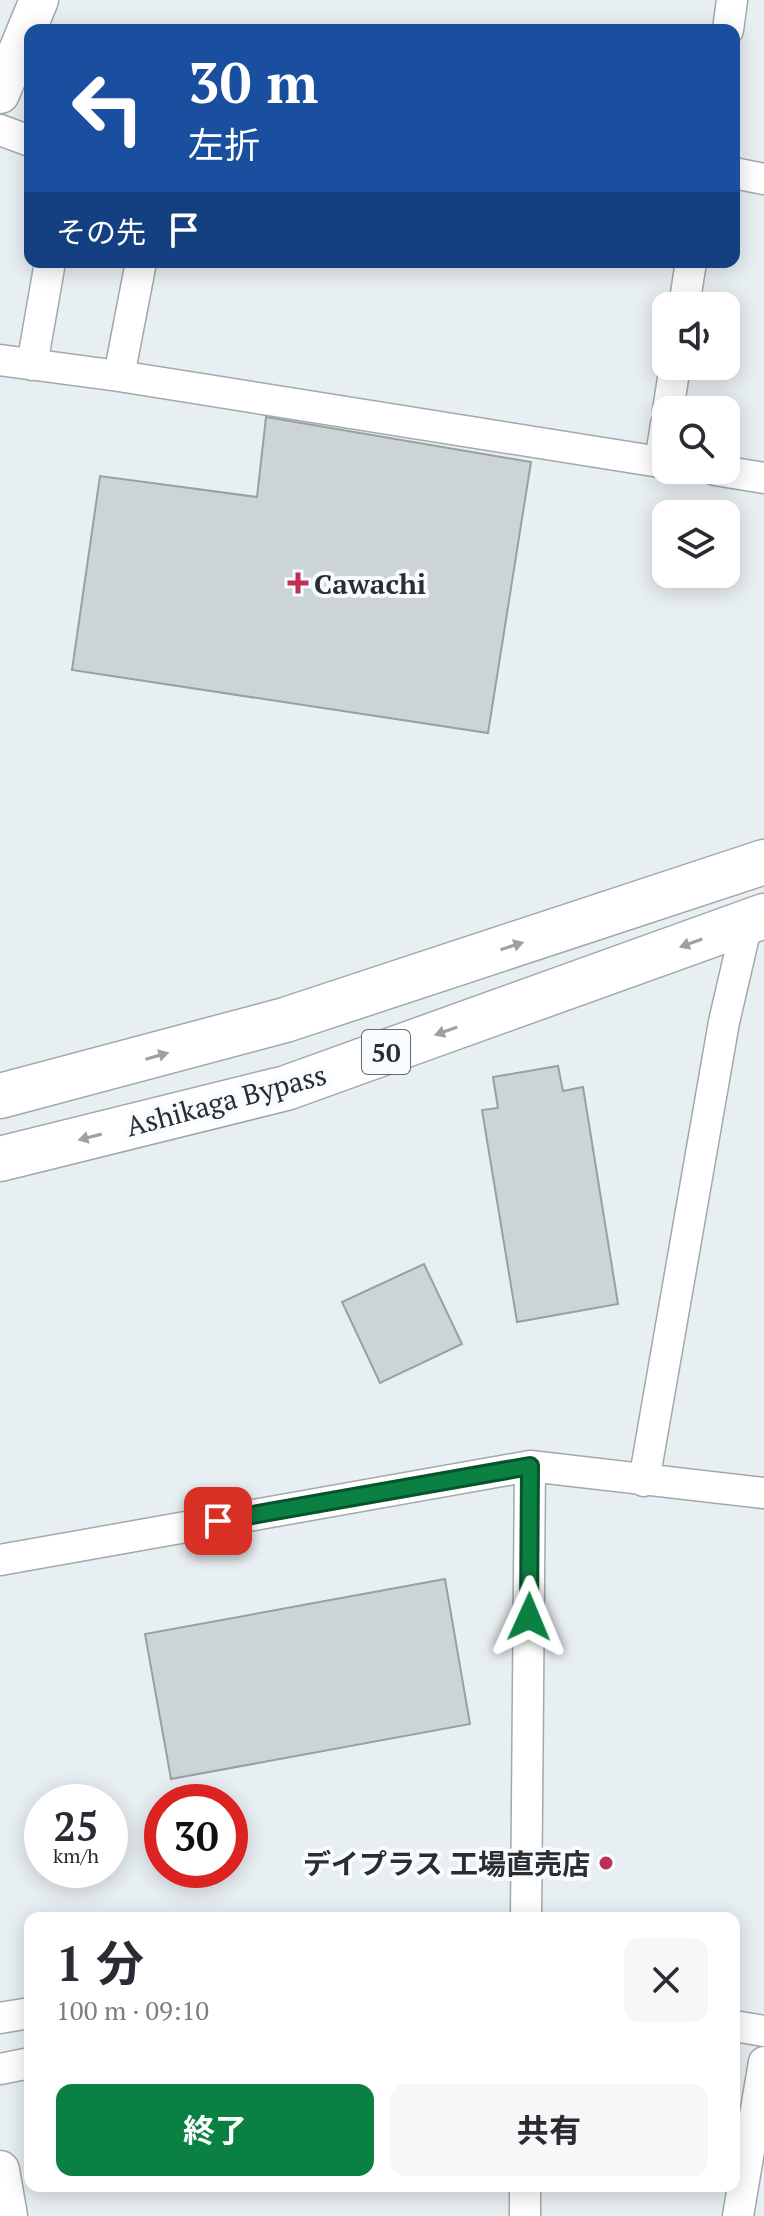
<!DOCTYPE html>
<html lang="ja">
<meta charset="utf-8">
<style>
:root{--surface:#fff;--page:#f7f7f7;--text:#2b2b33;--muted:#7c7c81;--accent:#0b8043}
body{margin:0;font-family:"PT Serif","Noto Sans JP",serif;background:var(--page);color:var(--text);height:100vh;display:flex;flex-direction:column;font-size:30px;white-space:nowrap}
*{box-sizing:border-box;margin:0}
p{font-size:26px;color:var(--muted)}
.icon{flex:none;width:44px;height:44px;fill:none;stroke:currentColor;stroke-width:2;stroke-linecap:round;stroke-linejoin:round}
.map{position:relative;flex:1;overflow:hidden}
.drawer{position:absolute;left:24px;top:1912px;width:716px;height:280px;display:flex;flex-direction:column;background:var(--surface);border-radius:16px;box-shadow:0 4px 20px #0003}
.drawer>*{flex:none}
.top-card{position:absolute;left:24px;top:24px;width:716px;height:244px;border-radius:16px;box-shadow:0 4px 20px #0003;background:#1a4fa0;color:#fff;overflow:hidden}
.buttons{position:absolute;left:652px;top:292px;display:grid;gap:16px}
.buttons a{display:grid;place-items:center;width:88px;height:88px;border-radius:16px;background:var(--surface);box-shadow:0 4px 20px #0003;font-size:40px}
.speed{position:absolute;left:24px;top:1784px;display:flex;gap:16px;font-size:40px;font-weight:700;text-align:center}
.speed>*{display:grid;place-content:center;width:104px;height:104px;border-radius:50%;background:var(--surface);box-shadow:0 4px 20px #0003;line-height:1}
.speed small{font-size:20px;font-weight:400}
.speed .limit{border:12px solid #d22;background:#fff;color:#111}
.pin{position:absolute;display:grid;place-items:center;width:68px;height:68px;color:#fff;margin:-34px;border-radius:16px;box-shadow:0 4px 12px #0006}
.me{position:absolute;width:88px;margin:-44px;rotate:1deg;stroke-linejoin:round;filter:drop-shadow(0 0 6px #0008)}
.turn{display:flex;align-items:center;gap:28px;height:168px;padding:0 32px;font-size:36px}
.turn .icon{width:104px;height:104px;stroke-width:2.5}
.turn b{display:block;font-size:56px;line-height:68px}
.then{display:flex;align-items:center;height:76px;padding:0 32px;background:#0003;gap:16px;font-size:30px}
.round{display:grid;place-items:center;flex:none;width:84px;height:84px;border-radius:16px;background:var(--page)}
.summary{display:flex;align-items:center;justify-content:space-between;height:136px;padding:0 32px}
h1{font-size:48px;font-weight:700;line-height:60px}
.button{display:flex;gap:16px;margin-top:auto;padding:16px 32px}
.button a{flex:1;height:92px;border-radius:16px;background:var(--accent);color:#fff;font-size:32px;font-weight:700;line-height:92px;text-align:center}
.button a+a{background:var(--page);color:var(--text)}
.map>svg:first-child{display:block}
</style>
<div class="map">
<svg width="764" height="2216" viewBox="0 0 764 2216">
<rect width="100%" height="100%" fill="#e8eff2"/>
<path fill="#ccd4d6" stroke="#98a0a2" stroke-width="2" d="M266,417L531,462L488,733L72,670L100,476L257,497Z
M558,1066L563,1091L583,1087L618,1304L517,1322L482,1110L498,1108L493,1077Z
M424,1264L462,1344L380,1383L342,1302Z
M445,1579L470,1724L171,1779L145,1634Z"/>
<g fill="none" stroke-linecap="round" stroke-linejoin="round">
<g stroke="#a1a9ab" stroke-width="33">
<path id="minor" d="M728,30L732,0
M0,130L30,141
M734,173L764,179
M684,306L691,262
M0,360L119,376L666,463
M32,365L50,262
M119,376L141,262
M668,410L675,366
M660,462L666,424
M715,470L764,478
M644,1481L724,1022L747,923
M0,1560L530,1466L764,1493
M526,1918L530,1466
M0,2018L30,2013
M734,2026L764,2031
M0,2069L30,2063
M525,2216V2186
M738,2216L764,2062"/>
</g>
<g stroke="#a1a9ab" stroke-width="41">
<path id="tertiary" d="M0,94L39,0
M0,2170L8,2216"/>
</g>
<g stroke="#a1a9ab" stroke-width="47">
<path id="trunk" d="M0,1096L285,1020L764,862
M0,1159L286,1088L764,916"/>
</g>
<use href="#minor" stroke="#fff" stroke-width="30"/>
<use href="#tertiary" stroke="#fff" stroke-width="38"/>
<use href="#trunk" stroke="#fff" stroke-width="44"/>
</g>
<defs><path id="oneway-solid" d="M-6-.8H1V-3.2L6.5 0L1 3.2V.8H-6Z" transform="scale(2)"/></defs>
<g fill="#a0a0a1">
<use href="#oneway-solid" transform="translate(691 943) rotate(160)"/>
<use href="#oneway-solid" transform="translate(512 946) rotate(-18)"/>
<use href="#oneway-solid" transform="translate(446 1031) rotate(160)"/>
<use href="#oneway-solid" transform="translate(157 1056) rotate(-16)"/>
<use href="#oneway-solid" transform="translate(90 1137) rotate(166)"/>
</g>
<g fill="none" stroke-linecap="round" stroke-linejoin="round">
<g stroke="#07532c" stroke-width="20">
<path id="route" d="M218,1521L530,1466L529,1617"/>
</g>
<use href="#route" stroke="#0b8043" stroke-width="14"/>
</g>
<g fill="#bf2f54" stroke="#f6fcff" stroke-width="3">
<path d="M294 571h8v8h8v8h-8v8h-8v-8h-8v-8h8z"/>
<circle cx="606" cy="1863" r="8"/>
</g>
<g text-anchor="middle" dominant-baseline="central" stroke-width="8" stroke-linejoin="round" paint-order="stroke">
<rect fill="#f6fcff" stroke="#686b6d" stroke-width="2" x="362" y="1030" width="48" height="44" rx="6"/>
<g font-size="26" font-weight="bold" fill="#2b2d2f">
<text x="386" y="1052">50</text>
</g>
<g font-size="28" font-weight="bold" fill="#2b2d2f" stroke="#f6fcff" text-anchor="start">
<text x="314" y="583">Cawachi</text>
<text x="590" y="1863" text-anchor="end">デイプラス 工場直売店</text>
</g>
<g font-size="28" fill="#2b2d2f" stroke="#f6fcff">
<text transform="translate(226 1100) rotate(-15)">Ashikaga Bypass</text>
</g>
</g>
</svg>
<div class="buttons">
<a><svg class="icon" aria-label="sound" viewBox="0 0 24 24"><path d="M4 9h4l5-4v14l-5-4H4zM17 9q2 3 0 6"/></svg></a>
<a><svg class="icon" aria-label="search" viewBox="0 0 24 24"><circle cx="10" cy="10" r="6"/><path d="M15 15l6 6"/></svg></a>
<a><svg class="icon" aria-label="layers" viewBox="0 0 24 24"><path d="M12 4l9 5-9 5-9-5zM3 14l9 5 9-5"/></svg></a>
</div>
<div class="speed"><div>25<small>km/h</small></div><div class="limit">30</div></div>
<div class="pin" style="left:218px;top:1521px;background:#d93025"><svg class="icon" aria-label="arrive" viewBox="0 0 24 24"><path d="M6 21V4h12l-3 4 3 4H6"/></svg></div>
<svg class="me" style="left:529px;top:1617px" viewBox="-20 -20 40 40"><path d="M0-17L14 15 0 8-14 15z" fill="#0b8043" stroke="#fff" stroke-width="4"/></svg>
<div class="top-card">
<div class="turn"><svg class="icon" aria-label="left" viewBox="0 0 24 24"><path d="M17 20v-9H6M10 6l-5 5 5 5"/></svg><div><b>30 m</b>左折</div></div>
<div class="then">その先<svg class="icon" aria-label="arrive" viewBox="0 0 24 24"><path d="M6 21V4h12l-3 4 3 4H6"/></svg></div>
</div>
<section class="drawer">
<div class="summary"><div><h1>1 分</h1><p>100 m · 09:10</p></div><a class="round"><svg class="icon" aria-label="close" viewBox="0 0 24 24"><path d="M6 6l12 12M18 6L6 18"/></svg></a></div>
<div class="button"><a>終了</a><a>共有</a></div>
</section>
</div>
